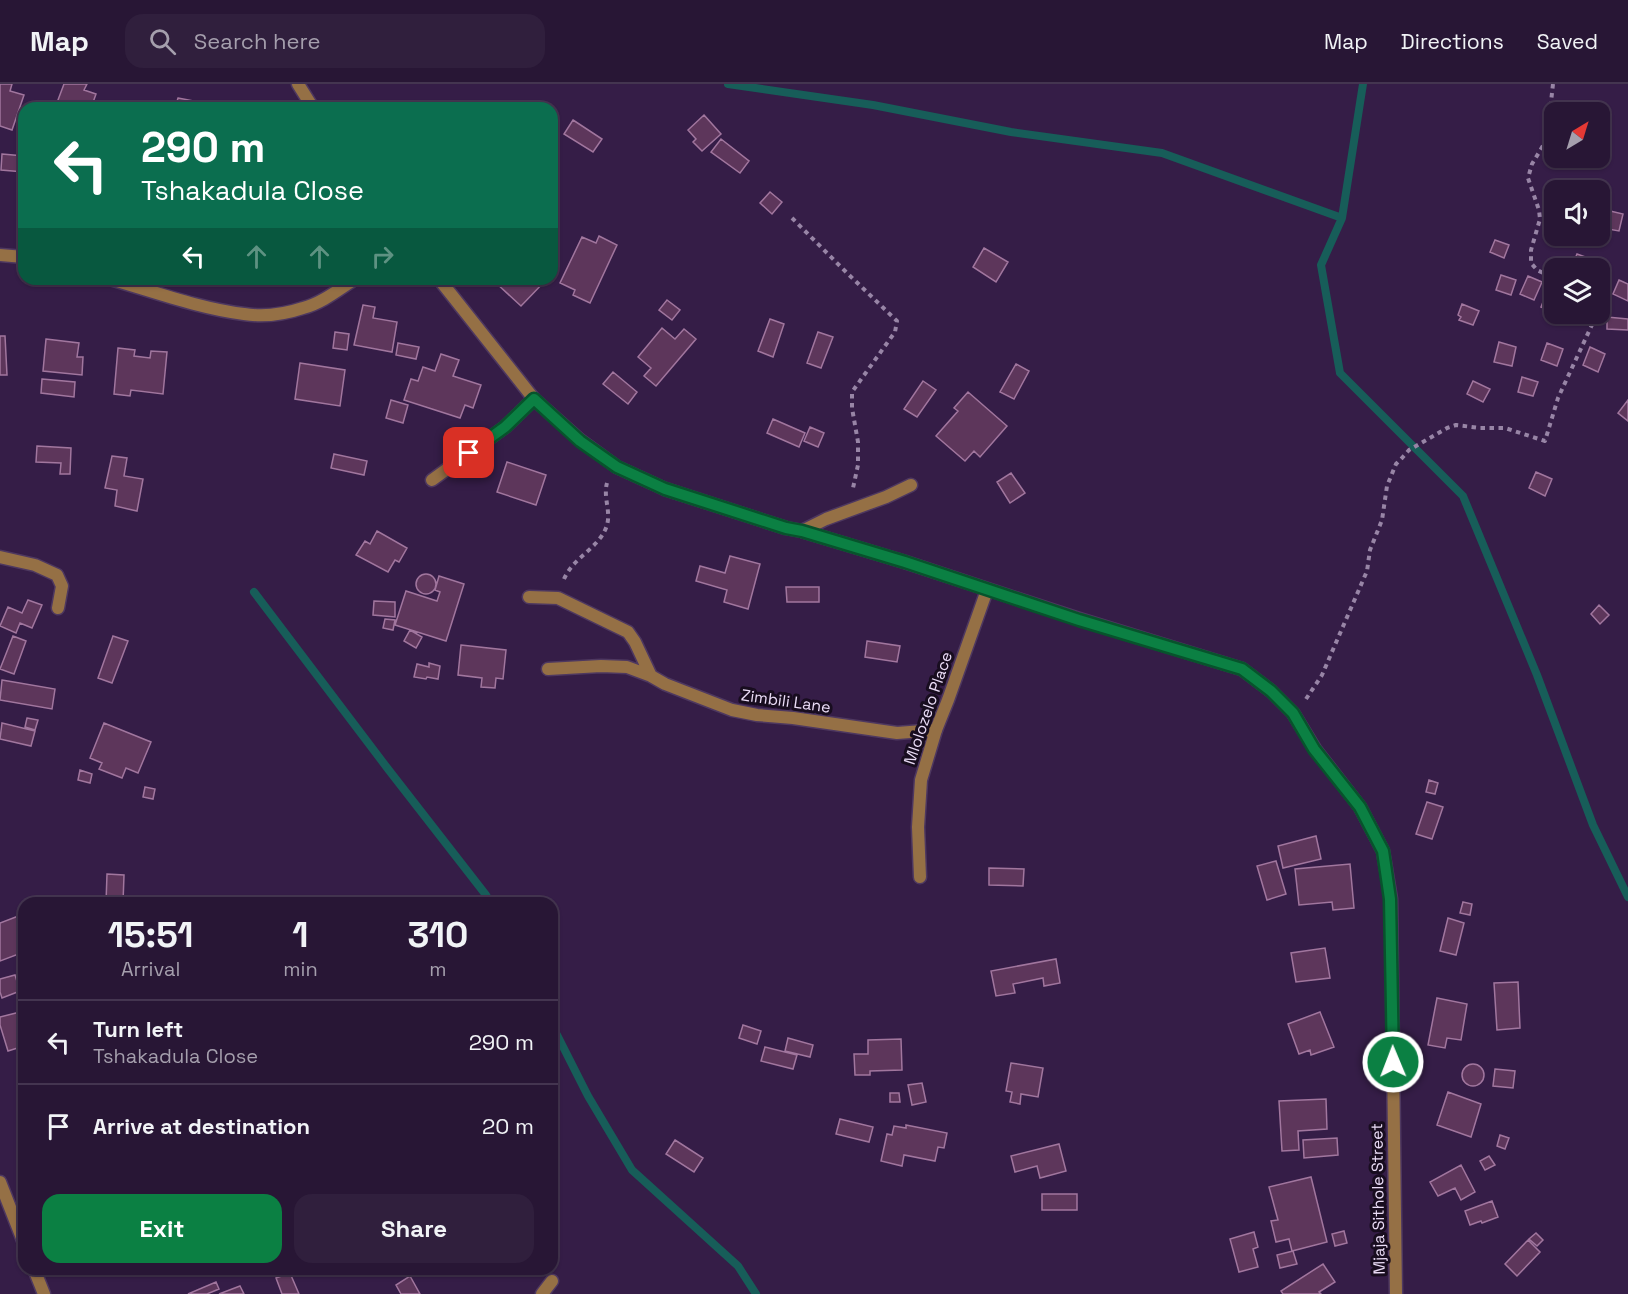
<!DOCTYPE html>
<style>
:root{--surface:#281635;--page:#301f3d;--text:#f1f3f6;--muted:#a59fad;--line:#443550;--accent:#0b8043}
body{margin:0;font-family:"Space Grotesk",sans-serif;background:var(--page);color:var(--text);height:100vh;display:flex;flex-direction:column;font-size:22px;white-space:nowrap}
*{box-sizing:border-box;margin:0}
p{font-size:20px;color:var(--muted)}
.icon{flex:none;width:33px;height:33px;fill:none;stroke:currentColor;stroke-width:2;stroke-linecap:round;stroke-linejoin:round}
.map{position:relative;flex:1;overflow:hidden}
.panel{position:absolute;left:18px;top:813px;width:540px;height:378px;display:flex;flex-direction:column;background:var(--surface);border-radius:18px;box-shadow:0 2px 4px #0004,0 0 0 2px var(--line)}
.panel>*{flex:none}
.top-card{position:absolute;left:18px;top:18px;width:540px;height:183px;border-radius:18px;box-shadow:0 2px 4px #0004,0 0 0 2px var(--line);background:#0b6e4f;color:#fff;overflow:hidden}
.needle{width:39px;rotate:38deg}
.tools{position:absolute;left:1544px;top:18px;display:grid;gap:12px}
.tools a{display:grid;place-items:center;width:66px;height:66px;border-radius:12px;background:var(--surface);box-shadow:0 2px 4px #0004,0 0 0 2px var(--line);font-size:30px}
.pin{position:absolute;display:grid;place-items:center;width:51px;height:51px;color:#fff;margin:-26px;border-radius:12px;box-shadow:0 3px 9px #0006}
.me{position:absolute;width:66px;margin:-33px;rotate:359deg;stroke-linejoin:round;filter:drop-shadow(0 0 4px #0008)}
.turn{display:flex;align-items:center;gap:21px;height:126px;padding:0 24px;font-size:27px}
.turn .icon{width:78px;height:78px;stroke-width:2.5}
.turn b{display:block;font-size:42px;line-height:51px}
.lanes{display:flex;align-items:center;height:57px;padding:0 24px;background:#0003;justify-content:center;gap:30px;direction:ltr}
.lanes .off{opacity:.35}
.eta{display:flex;justify-content:space-evenly;align-items:center;height:102px;text-align:center}
.eta b{font-size:36px;font-weight:800;line-height:42px}
.primary-button{display:flex;gap:12px;margin-top:auto;padding:12px 24px}
.primary-button a{flex:1;height:69px;border-radius:18px;background:var(--accent);color:#fff;font-size:24px;font-weight:800;line-height:69px;text-align:center}
.primary-button a+a{background:var(--page);color:var(--text)}
ul{padding:0;list-style:none}
li{display:flex;align-items:center;gap:18px;height:84px;padding:0 24px;border-top:2px solid var(--line)}
li div{flex:1}
li b{display:block;font-size:22px}
li em{font-style:normal}
header{display:flex;align-items:center;gap:36px;box-sizing:border-box;height:84px;padding:0 30px;background:var(--surface);border-bottom:2px solid var(--line)}
header strong{font-size:28px}
nav{display:flex;gap:33px;margin-inline-start:auto;font-size:21px}
.search{width:420px;height:54px;background:var(--page);display:flex;align-items:center;gap:15px;box-sizing:border-box;padding:0 21px;border-radius:18px;color:var(--muted);font-size:22px}
.map>svg:first-child{display:block}
</style>
<header>
<strong>Map</strong>
<div class="search"><svg class="icon" aria-label="search" viewBox="0 0 24 24"><circle cx="10" cy="10" r="6"/><path d="M15 15l6 6"/></svg>Search here</div>
<nav><a>Map</a><a>Directions</a><a>Saved</a></nav>
</header>
<div class="map">
<svg width="1628" height="1210" viewBox="0 0 1628 1210">
<rect width="100%" height="100%" fill="#351d47"/>
<g fill="none" stroke-linecap="round" stroke-linejoin="round">
<path stroke="#175d59" stroke-width="8" d="M728,0L873,21L1011,48L1162,69L1342,134
M1363,0L1342,134L1321,181L1340,289L1463,412L1537,591L1593,741L1628,813
M254,508L388,685L486,811L491,819
M552,941L588,1012L632,1086L738,1182L756,1210"/>
</g>
<path fill="#5d365b" stroke="#a1769e" stroke-width="1.5" d="M0,0H12L10,7L24,11L12,46L0,42Z
M64,0H87L84,6L96,10L91,24H55Z
M178,14L194,17L192,24H175Z
M704,31L721,50L702,67L693,58L696,55L688,46Z
M573,36L602,55L593,68L564,50Z
M721,55L749,77L740,89L711,68Z
M2,70L24,72V88L1,86Z
M770,108L782,118L772,130L760,119Z
M1606,126L1623,130L1619,147L1602,144Z
M599,152L617,161L590,219L573,211L575,206L560,199L582,153L596,159Z
M1495,156L1509,161L1504,174L1490,168Z
M984,164L1008,178L996,198L973,183Z
M1577,170L1591,175L1587,184H1580L1572,182Z
M1501,191L1516,196L1511,211L1496,206Z
M1528,192L1542,198L1534,216L1520,210Z
M499,195H547L521,222L496,199Z
M1619,196L1628,200V217L1613,210Z
M1547,208L1554,211V228L1541,223Z
M667,216L680,226L672,236L659,226Z
M1462,220L1479,227L1473,241L1459,236L1461,233L1458,231Z
M363,221L375,223L373,234L397,238L392,268L354,261Z
M1607,233L1628,235V246L1607,245Z
M770,235L784,240L773,273L758,267Z
M662,244L675,255L684,245L696,255L656,302L644,292L651,284L638,273Z
M335,248L349,250L347,266L333,264Z
M818,248L833,253L821,284L807,279Z
M0,252H5L7,291H0Z
M46,255L79,259L77,273H83L82,291L43,287Z
M1499,258L1516,263L1512,282L1494,278Z
M398,259L419,263L416,275L396,271Z
M1547,259L1563,265L1557,282L1541,276Z
M1590,263L1605,270L1598,288L1583,281Z
M118,264L135,266L134,272L150,274L151,267L167,268L163,310L131,306L130,312L114,310Z
M441,270L459,276L453,292L481,301L473,324L465,321L460,334L404,316L411,295L418,297L423,283L435,287Z
M300,279L345,286L340,322L295,315Z
M1016,280L1029,287L1014,315L1000,308Z
M613,288L637,308L628,320L603,300Z
M1522,293L1538,298L1533,312L1518,308Z
M42,295L75,298L74,313L41,309Z
M923,297L936,306L917,333L904,325Z
M1473,297L1490,305L1483,318L1467,310Z
M968,308L1007,342L980,373L974,367L965,377L936,352L958,327L954,324Z
M391,316L408,321L403,339L386,334Z
M1628,316V337L1618,329Z
M773,335L805,349L799,363L767,349Z
M810,343L824,349L818,363L804,357Z
M37,362L71,364L70,390H60L61,379L36,378Z
M334,370L367,377L364,391L331,384Z
M112,372L127,374L124,392L143,395L137,427L115,422L117,406L105,404Z
M507,378L546,391L536,421L497,408Z
M1536,388L1552,395L1545,412L1529,404Z
M1011,389L1025,409L1010,419L997,398Z
M377,447L407,464L399,478L395,476L388,488L356,471L365,457L370,460Z
M730,472L760,480L748,525L724,518L727,506L696,497L700,482L725,489Z
M416 500a10 10 0 1 1 20 0a10 10 0 1 1-20 0Z
M439,492L464,500L446,557L395,541L406,507L437,517L440,508L435,506Z
M786,503H819V518H787Z
M28,516L42,521L32,544L20,539L16,549L0,542L8,523L22,529Z
M374,517L395,518V533L373,531Z
M1599,521L1609,531L1600,540L1591,530Z
M385,535L395,536L393,546L383,544Z
M410,546L422,553L416,564L404,557Z
M13,552L26,557L14,590L0,585Z
M113,552L128,557L112,599L98,594Z
M867,557L900,562L897,578L865,573Z
M461,561L506,566L503,595L496,594L495,604L481,603L482,594L458,591Z
M429,579L440,582L438,595L427,593L426,595L414,593L417,580L429,583Z
M2,596L55,605L52,625L0,616Z
M27,634L38,636L35,646L25,643Z
M2,639L35,647L31,662L0,655Z
M104,639L151,658L138,689L126,684L122,694L99,685L102,679L90,674Z
M80,686L92,690L90,699L78,696Z
M1429,696L1438,699L1435,710L1426,708Z
M145,703L155,705L153,715L143,713Z
M1427,718L1443,723L1432,755L1416,750Z
M1316,752L1321,775L1283,784L1278,762Z
M1276,777L1286,810L1267,816L1257,782Z
M1350,780L1354,824L1333,826L1332,818L1299,821L1295,785Z
M989,784L1024,785L1023,802L989,801Z
M107,790L124,791L123,819H106Z
M1463,818L1472,820L1470,831L1460,829Z
M21,831L24,838V868L0,877V839Z
M1448,834L1464,839L1456,871L1440,867Z
M1325,864L1330,894L1296,898L1291,869Z
M1056,875L1060,899L1044,902L1043,894L1013,900L1015,909L996,912L991,887Z
M15,891L20,907L2,914L0,908V895Z
M1518,898L1520,944L1497,946L1494,899Z
M1437,914L1467,920L1461,956L1447,954L1445,964L1428,961Z
M24,927V962L8,967L0,941V933Z
M1320,928L1334,963L1311,971L1310,966L1299,970L1288,940Z
M743,941L761,947L757,960L739,954Z
M788,954L813,961L810,973L785,967Z
M901,955L902,986L870,987V991H855L854,970H868V956Z
M765,963L797,971L793,985L761,977Z
M1011,979L1043,984L1038,1013L1021,1010L1020,1020L1010,1018L1012,1008L1006,1007Z
M1462 991a11 11 0 1 1 22 0a11 11 0 1 1-22 0Z
M1495,985L1515,987L1513,1004L1493,1002Z
M922,999L926,1018L912,1021L908,1001Z
M1448,1008L1481,1020L1471,1053L1437,1041Z
M890,1009H899L900,1018H890Z
M1326,1015L1327,1045L1298,1047L1299,1066L1282,1067L1279,1017Z
M840,1035L873,1043L869,1058L836,1050Z
M906,1041L947,1049L944,1064L938,1063L935,1077L904,1071L902,1082L881,1077L887,1050L892,1051L894,1042L906,1044Z
M1500,1051L1509,1054L1505,1065L1497,1062Z
M1337,1054L1338,1071L1304,1074L1303,1056Z
M675,1056L703,1074L694,1088L666,1070Z
M1059,1060L1066,1087L1040,1094L1037,1082L1015,1088L1011,1072Z
M1489,1072L1495,1081L1485,1086L1480,1077Z
M1461,1081L1475,1108L1461,1116L1455,1104L1438,1112L1430,1098Z
M1311,1093L1327,1158L1292,1167L1289,1155L1276,1158L1271,1137L1278,1136L1269,1103Z
M1042,1110H1077V1126H1042Z
M1492,1117L1498,1133L1482,1139L1481,1137L1470,1141L1465,1127Z
M1344,1147L1347,1159L1335,1162L1332,1150Z
M1254,1148L1258,1163L1253,1165L1258,1183L1239,1188L1230,1155Z
M1536,1149L1543,1156L1537,1162L1529,1155Z
M1528,1156L1540,1168L1517,1192L1505,1180Z
M1293,1167L1297,1180L1280,1184L1277,1171Z
M1323,1180L1335,1198L1319,1208L1321,1210H1283L1281,1207Z
M290,1189L299,1210H282L276,1194Z
M410,1192L420,1210H401L396,1201Z
M216,1198L219,1205L207,1210H188Z
M240,1202L244,1210H219Z"/>
<g fill="none" stroke-linecap="round" stroke-linejoin="round">
<g stroke="#4e3860" stroke-width="15">
<path id="service" d="M432,396L505,343L534,315
M802,447L826,435L886,413L911,401
M0,473L35,481L57,491L62,502L58,524
M529,513L558,514L628,548L635,558L651,592L665,600L732,626L757,631L793,634L897,649L936,646
M548,585L601,582L627,583L651,592"/>
</g>
<g stroke="#4e3860" stroke-width="15">
<path id="minor" d="M298,0L313,24
M0,171L24,173
M110,195C152,207 201,225 244,230C263,233 285,230 303,224C322,219 338,206 355,195
M439,195L534,315L580,356L617,383L665,405L786,444L802,447L905,478L1079,535L1242,585L1271,607L1293,629L1315,665L1360,723L1383,767L1391,815L1396,1210
M920,793L918,743L921,696L936,646L948,616L987,506
M0,1098L24,1159
M34,1185L44,1210
M542,1210L552,1197"/>
</g>
<path stroke="#9885a6" stroke-width="4" stroke-dasharray="4.5 4.5" stroke-linecap="butt" d="M1553,0L1548,45L1544,60L1532,80L1528,94L1539,126L1540,135L1531,166V179L1537,186L1554,194
M792,134L846,188L897,237L895,248L852,308V324L858,358V381L853,404
M1599,214L1602,219L1599,224
M564,495C574,472 600,464 607,441C611,427 603,413 607,399
M1306,615L1322,591L1367,487L1370,466L1382,436L1387,402L1396,380L1402,374L1409,366L1447,344L1456,341L1480,344H1505L1545,357L1558,314L1597,230"/>
<use href="#service" stroke="#957045" stroke-width="12"/>
<use href="#minor" stroke="#957045" stroke-width="12"/>
</g>
<g fill="none" stroke-linecap="round" stroke-linejoin="round">
<g stroke="#07532c" stroke-width="15">
<path id="route" d="M469,369L505,343L534,315L580,357L617,383L665,405L786,444L802,447L905,478L1079,536L1242,585L1271,607L1293,629L1314,665L1360,723L1383,767L1390,815L1393,978"/>
</g>
<use href="#route" stroke="#0b8043" stroke-width="10"/>
</g>
<g text-anchor="middle" dominant-baseline="central" stroke-width="6" stroke-linejoin="round" paint-order="stroke">
<g font-size="16" fill="#eadcf6" stroke="#180d1f">
<text transform="translate(786 617) rotate(8)">Zimbili Lane</text>
<text transform="translate(928 624) rotate(-71)">Mlolozelo Place</text>
<text transform="translate(1378 1115) rotate(-91)">Mjaja Sithole Street</text>
</g>
</g>
</svg>
<div class="tools">
<a><svg class="needle" viewBox="-14 -14 28 28"><path d="M0-13l5 13h-10z" fill="#e53935"/><path d="M0 13l5-13h-10z" fill="#a59fad"/></svg></a>
<a><svg class="icon" aria-label="sound" viewBox="0 0 24 24"><path d="M4 9h4l5-4v14l-5-4H4zM17 9q2 3 0 6"/></svg></a>
<a><svg class="icon" aria-label="layers" viewBox="0 0 24 24"><path d="M12 4l9 5-9 5-9-5zM3 14l9 5 9-5"/></svg></a>
</div>
<div class="pin" style="left:469px;top:369px;background:#d93025"><svg class="icon" aria-label="arrive" viewBox="0 0 24 24"><path d="M6 21V4h12l-3 4 3 4H6"/></svg></div>
<svg class="me" style="left:1393px;top:978px" viewBox="-20 -20 40 40"><circle r="17" fill="#0b8043" stroke="#fff" stroke-width="3"/><path d="M0-11L8 9 0 5-8 9z" fill="#fff"/></svg>
<div class="top-card">
<div class="turn"><svg class="icon" aria-label="left" viewBox="0 0 24 24"><path d="M17 20v-9H6M10 6l-5 5 5 5"/></svg><div><b>290 m</b>Tshakadula Close</div></div>
<div class="lanes"><svg class="icon" aria-label="left" viewBox="0 0 24 24"><path d="M17 20v-9H6M10 6l-5 5 5 5"/></svg><svg class="icon off" aria-label="ahead" viewBox="0 0 24 24"><path d="M12 20V5M6 11l6-6 6 6"/></svg><svg class="icon off" aria-label="ahead" viewBox="0 0 24 24"><path d="M12 20V5M6 11l6-6 6 6"/></svg><svg class="icon off" aria-label="right" viewBox="0 0 24 24"><path d="M7 20v-9h11M14 6l5 5-5 5"/></svg></div>
</div>
<section class="panel">
<div class="eta">
<div><b>15:51</b><p>Arrival</p></div>
<div><b>1</b><p>min</p></div>
<div><b>310</b><p>m</p></div>
</div>
<ul>
<li><svg class="icon" aria-label="left" viewBox="0 0 24 24"><path d="M17 20v-9H6M10 6l-5 5 5 5"/></svg><div><b>Turn left</b><p>Tshakadula Close</p></div><em>290 m</em></li>
<li><svg class="icon" aria-label="arrive" viewBox="0 0 24 24"><path d="M6 21V4h12l-3 4 3 4H6"/></svg><div><b>Arrive at destination</b></div><em>20 m</em></li>
</ul>
<div class="primary-button"><a>Exit</a><a>Share</a></div>
</section>
</div>
